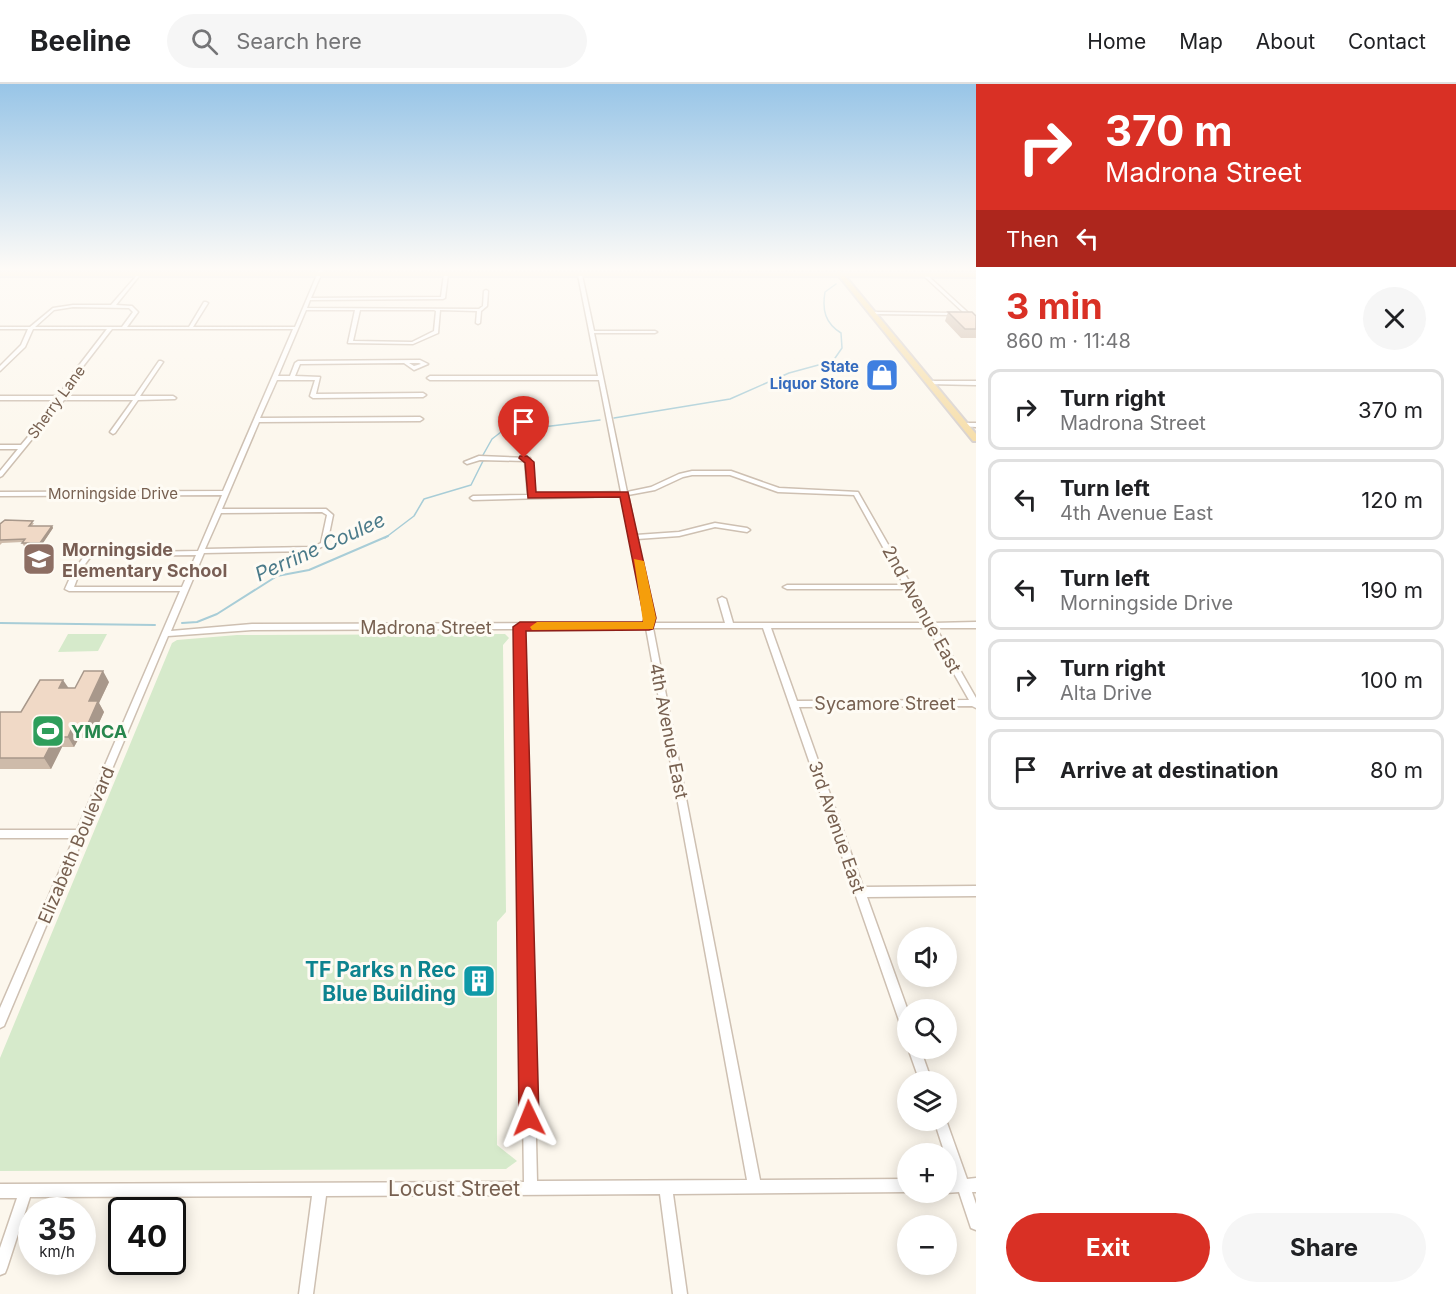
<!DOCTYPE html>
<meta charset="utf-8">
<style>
:root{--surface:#fff;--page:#f6f6f6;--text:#202124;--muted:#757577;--line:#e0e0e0;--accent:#d93025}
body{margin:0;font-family:Inter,sans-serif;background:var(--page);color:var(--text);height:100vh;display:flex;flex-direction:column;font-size:22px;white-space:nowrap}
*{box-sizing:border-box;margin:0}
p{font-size:20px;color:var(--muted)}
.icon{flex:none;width:33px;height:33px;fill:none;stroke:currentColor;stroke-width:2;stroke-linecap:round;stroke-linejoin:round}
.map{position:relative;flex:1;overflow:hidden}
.sheet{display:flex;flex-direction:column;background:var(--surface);width:480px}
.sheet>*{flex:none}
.hud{background:#d93025;color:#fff;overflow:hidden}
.tools{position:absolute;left:897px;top:843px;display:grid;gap:12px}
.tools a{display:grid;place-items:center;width:60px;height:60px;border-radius:50%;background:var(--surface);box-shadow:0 3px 15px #0003;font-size:30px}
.speed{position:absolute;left:18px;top:1113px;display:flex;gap:12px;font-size:30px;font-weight:700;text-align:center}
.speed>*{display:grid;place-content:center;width:78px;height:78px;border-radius:50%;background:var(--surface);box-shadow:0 3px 15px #0003;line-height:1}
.speed small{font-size:15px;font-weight:400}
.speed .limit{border:3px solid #111;border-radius:9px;background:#fff;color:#111}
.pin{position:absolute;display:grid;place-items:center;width:51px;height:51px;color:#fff;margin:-62px -26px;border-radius:50% 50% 50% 0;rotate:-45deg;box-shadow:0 0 6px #0007}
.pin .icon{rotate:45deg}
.me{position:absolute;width:66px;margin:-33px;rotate:358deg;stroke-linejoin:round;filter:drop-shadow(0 0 4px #0008)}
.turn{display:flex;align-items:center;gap:21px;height:126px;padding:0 30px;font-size:27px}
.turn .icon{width:78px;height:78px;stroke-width:2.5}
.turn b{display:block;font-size:42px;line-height:51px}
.then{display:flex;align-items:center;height:57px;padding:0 30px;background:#0003;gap:12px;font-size:22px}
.round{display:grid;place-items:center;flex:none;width:63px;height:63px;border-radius:32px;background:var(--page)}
.summary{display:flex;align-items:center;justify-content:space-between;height:102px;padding:0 30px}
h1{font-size:36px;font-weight:700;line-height:45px;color:var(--accent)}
.cta{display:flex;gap:12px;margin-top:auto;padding:12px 30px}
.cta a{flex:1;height:69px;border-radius:36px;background:var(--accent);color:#fff;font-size:24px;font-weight:700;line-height:69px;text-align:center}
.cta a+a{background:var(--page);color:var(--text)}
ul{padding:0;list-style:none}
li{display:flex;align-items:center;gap:18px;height:81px;margin:0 12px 9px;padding:0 18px;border:3px solid var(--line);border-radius:12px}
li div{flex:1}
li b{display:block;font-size:22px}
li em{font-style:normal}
header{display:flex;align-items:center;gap:36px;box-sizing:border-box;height:84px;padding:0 30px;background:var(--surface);border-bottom:2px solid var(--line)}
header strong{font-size:28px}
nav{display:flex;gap:33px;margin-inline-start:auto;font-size:21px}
.search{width:420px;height:54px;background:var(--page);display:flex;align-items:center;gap:15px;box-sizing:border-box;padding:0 21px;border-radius:33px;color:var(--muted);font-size:22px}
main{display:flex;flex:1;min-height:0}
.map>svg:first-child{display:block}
</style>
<header>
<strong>Beeline</strong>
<div class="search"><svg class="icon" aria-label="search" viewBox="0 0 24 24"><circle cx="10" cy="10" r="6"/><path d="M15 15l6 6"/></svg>Search here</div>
<nav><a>Home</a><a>Map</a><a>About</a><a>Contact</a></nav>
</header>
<main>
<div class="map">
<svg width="976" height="1210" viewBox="0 0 976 1210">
<rect width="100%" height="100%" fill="#fcf7ed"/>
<path fill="#d6eacb" d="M68,550H107L98,567L58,568Z
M505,550L509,554L503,561L506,828L497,838V1061L517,1077L506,1085L0,1087V974L172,559L177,556L237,551Z"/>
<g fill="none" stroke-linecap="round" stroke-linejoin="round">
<path stroke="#a8cdd7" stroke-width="1.5" d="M614,334L730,315L789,289L833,277L842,264L841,249C825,239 822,226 825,208L836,200
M483,371L492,355L501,348L600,336
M385,454L414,432L424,415L471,401L483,377"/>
<path stroke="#a8cdd7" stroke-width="2" d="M0,539L155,541
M182,539L197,538L217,530L277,492L309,486L388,452"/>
<g stroke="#cec0b2" stroke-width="3">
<path id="minor" d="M319,186H323L311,214L441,213L444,190L446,189L448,190L445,214L443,215L310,216L307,224L479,225L483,222L484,207L486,206L488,207L487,222L481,227L480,239L478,240L476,239L477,227L440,226L438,249L413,260L348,259L355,226H306L278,292H290L295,279L298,277L420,276L428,280L414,286L404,279L300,280L295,292L320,293L316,310L423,309L426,311L423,313L313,314L310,312L315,296H277L260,334L420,333L423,335L420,337L259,338L222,425H326L333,431L327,460L314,467L204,469L171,547L252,540L646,539V534L622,412L473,416L470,414L473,412L528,411L525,377L480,376L467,380L464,378L479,372L530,374L534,410L621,408L599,296H430L427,294L430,292H598L578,191L580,190L582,191L594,247H655L657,248L655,249H594L627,408L651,403L679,390L692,387H731L779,404L858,408L933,539L976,538V544H936L976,614V624L972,622L799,623L863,803L976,802V812L867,813L908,927V951L904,949L902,945L763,544H653L760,1096L908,1095V1108L673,1110L687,1210H673L660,1110L326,1112L313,1210H299L312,1112L30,1113L7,1184L5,1189L0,1191V1164L17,1114H0V1100L524,1098L516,545L252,546L168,552L4,942L0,944V924L74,754H0V746H77L180,507H69L65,505L73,487L87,469L198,467L222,411L0,412V408L223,407L293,245H112L71,298L66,312H135L159,277H161L163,278L140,312H173L176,314L175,315L138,316L115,349L113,350L110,348L133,316H64L2,392L0,393V387L18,365H0V361H21L59,316H0V312H60L67,297L107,245H33L25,263L0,287V282L21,261L28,245H0V243H30L53,224L73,221H111L139,189L140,191L116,221L132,222L138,228L127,243H189L204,218H206L208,219L193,243H295ZM73,223L129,224L133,228L122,243H35L54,226ZM360,226H434L436,227L434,247L412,258L353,257ZM409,279H419L421,280L414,282ZM692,391H730L778,408L854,411L904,501H787L783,503L787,505H907L926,539H733L726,515L722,513L718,515L725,539H653L654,534L637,455L679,452L715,443L747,448L750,446L747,444L715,439L679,448L636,451L628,411L655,406L683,393ZM322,428L327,431L321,459L313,463L205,465L221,429ZM196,471L182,503H74L80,487L91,472ZM646,544L747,1096L537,1097L524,545ZM771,544H928L969,616L797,617Z
M924,190H926L976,236V240L924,192Z
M873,228L957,229L959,230L957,231L871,230V228Z
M929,297H976V301L927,300V298Z
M964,339H976V343L962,342L961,341Z
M908,964H920L932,998H920Z
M934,1036H946L967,1095L976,1094V1108H972L976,1120V1146L971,1144L959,1108L946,1109V1095H954L946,1070H945Z"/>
</g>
<g stroke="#d9d2ce" stroke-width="4">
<path id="major" d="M839,187L842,189H976V193L845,192L976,350V357H973L839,192H0V188L837,189Z"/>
</g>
<use href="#minor" fill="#fff" fill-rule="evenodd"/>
<use href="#major" fill="#f6deaa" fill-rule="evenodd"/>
</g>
<path fill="#cebbaa" d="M948,228L976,232V254H961L945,237Z
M34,439L32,442H52L53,444L41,462H24L22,459L23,458L2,459L0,461V440Z
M109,598L99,619L104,628L92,654H79L74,663H62L51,685H0V628H21L68,604H75Z
M473,884H485V908L472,909Z"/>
<path fill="#a8988b" d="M52,442L53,444L41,462L40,459Z
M103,587L109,598L99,619L104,628L92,654L86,644L89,617Z
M63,596L70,606L59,604Z
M72,644L79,654L74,663L68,653Z
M55,653L62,663L51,685L44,674Z"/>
<path fill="#f0d9c6" stroke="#a8988b" stroke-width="1.5" d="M948,228H972L976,232V245H965Z
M5,436L33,437L29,442H52L40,459H22L25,455L0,456V440Z
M84,587H103L89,617H98L86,644H72L68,653H55L44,674H0V628H21L40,596H63L59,604H75Z
M473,884H485V906L472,907Z"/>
<linearGradient id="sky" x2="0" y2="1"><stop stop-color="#98c5e7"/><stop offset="0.52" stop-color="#fefbf7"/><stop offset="1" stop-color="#fefbf7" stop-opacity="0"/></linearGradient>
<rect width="976" height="356" fill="url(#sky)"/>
<path fill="#d93025" stroke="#8d1f18" stroke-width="1.5" d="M520,372H527L534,378L536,408H628L656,534L653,545L649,546L526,547L539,1034L536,1041L529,1044L522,1041L519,1034L513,543L520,538H643L644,534L620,413L528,414L525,379L519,374Z"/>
<path fill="#f59e0b" d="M634,475L644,477L656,534L653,545L532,546L530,543L537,538H643Z"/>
<defs>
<g id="shop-square" transform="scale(1.725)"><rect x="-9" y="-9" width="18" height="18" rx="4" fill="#3f7fe0" stroke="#fefbf4"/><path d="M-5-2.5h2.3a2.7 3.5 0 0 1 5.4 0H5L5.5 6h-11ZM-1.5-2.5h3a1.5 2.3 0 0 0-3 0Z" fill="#fff"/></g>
<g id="school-square" transform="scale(1.725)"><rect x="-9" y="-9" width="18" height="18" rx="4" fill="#8d6e63" stroke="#fefbf4"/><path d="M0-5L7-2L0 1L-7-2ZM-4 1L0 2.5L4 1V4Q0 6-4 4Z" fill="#fff"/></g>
<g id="stadium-square" transform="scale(1.725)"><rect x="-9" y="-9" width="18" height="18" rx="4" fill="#2e9e5b" stroke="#fefbf4"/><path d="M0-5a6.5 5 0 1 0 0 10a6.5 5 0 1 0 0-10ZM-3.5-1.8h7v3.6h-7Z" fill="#fff"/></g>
<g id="building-square" transform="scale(1.725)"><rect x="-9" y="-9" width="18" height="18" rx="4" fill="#0f9aa8" stroke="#fefbf4"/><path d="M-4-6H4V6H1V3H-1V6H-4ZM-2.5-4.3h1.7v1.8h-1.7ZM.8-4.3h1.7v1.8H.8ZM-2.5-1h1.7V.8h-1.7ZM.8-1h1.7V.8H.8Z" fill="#fff"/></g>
</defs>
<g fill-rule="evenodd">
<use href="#shop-square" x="882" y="291"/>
<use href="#school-square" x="39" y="475"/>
<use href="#stadium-square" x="48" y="647"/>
<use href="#building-square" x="479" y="897"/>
</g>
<g text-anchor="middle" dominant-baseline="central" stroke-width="6" stroke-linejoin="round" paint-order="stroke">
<g font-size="15" font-weight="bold" fill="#366cbe" stroke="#fefbf4" text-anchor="end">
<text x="859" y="282">State<tspan x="859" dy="17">Liquor Store</tspan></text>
</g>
<g font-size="15" fill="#776050" stroke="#fefbf4">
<text transform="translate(56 318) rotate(-54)">Sherry Lane</text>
<text x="113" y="409">Morningside Drive</text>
</g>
<g font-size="18" font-weight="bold" fill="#785e54" stroke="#fefbf4" text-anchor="start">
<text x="62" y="465">Morningside<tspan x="62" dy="21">Elementary School</tspan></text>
</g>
<g font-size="18" fill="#776050" stroke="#fefbf4">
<text transform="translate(922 525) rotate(61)">2nd Avenue East</text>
<text x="426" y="543">Madrona Street</text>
<text x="885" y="619">Sycamore Street</text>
<text transform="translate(669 647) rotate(79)">4th Avenue East</text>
<text transform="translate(837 743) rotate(71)">3rd Avenue East</text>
<text transform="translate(76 761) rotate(-67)">Elizabeth Boulevard</text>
</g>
<g font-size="18" font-weight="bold" fill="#27864d" stroke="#fefbf4" text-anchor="start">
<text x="71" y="647">YMCA</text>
</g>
<g font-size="20" font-style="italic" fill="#4a7a89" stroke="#fefbf4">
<text transform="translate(320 463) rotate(-24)">Perrine Coulee</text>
</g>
<g font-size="21" font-weight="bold" fill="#0d838f" stroke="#fefbf4" text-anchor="end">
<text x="456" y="885">TF Parks n Rec<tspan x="456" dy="24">Blue Building</tspan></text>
</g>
<g font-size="21" fill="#776050" stroke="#fefbf4">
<text x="454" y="1104">Locust Street</text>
</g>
</g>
</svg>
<div class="tools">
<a><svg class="icon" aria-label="sound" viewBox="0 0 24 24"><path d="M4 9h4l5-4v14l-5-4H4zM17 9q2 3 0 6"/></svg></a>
<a><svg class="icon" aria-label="search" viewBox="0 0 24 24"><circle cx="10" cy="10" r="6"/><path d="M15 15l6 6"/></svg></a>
<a><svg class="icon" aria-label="layers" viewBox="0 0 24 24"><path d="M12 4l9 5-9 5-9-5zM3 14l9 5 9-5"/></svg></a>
<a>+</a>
<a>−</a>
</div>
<div class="speed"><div>35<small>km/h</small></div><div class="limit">40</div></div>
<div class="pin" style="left:524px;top:374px;background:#d93025"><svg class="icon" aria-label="arrive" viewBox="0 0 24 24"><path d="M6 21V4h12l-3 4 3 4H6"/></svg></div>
<svg class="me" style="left:529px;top:1034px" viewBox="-20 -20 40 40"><path d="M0-17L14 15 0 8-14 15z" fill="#d93025" stroke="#fff" stroke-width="4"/></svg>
</div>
<section class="sheet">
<div class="hud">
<div class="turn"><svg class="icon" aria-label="right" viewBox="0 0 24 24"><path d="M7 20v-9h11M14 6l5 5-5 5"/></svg><div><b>370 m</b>Madrona Street</div></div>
<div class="then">Then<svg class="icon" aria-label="left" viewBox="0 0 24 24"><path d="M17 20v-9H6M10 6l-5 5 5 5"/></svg></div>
</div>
<div class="summary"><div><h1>3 min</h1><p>860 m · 11:48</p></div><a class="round"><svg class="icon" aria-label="close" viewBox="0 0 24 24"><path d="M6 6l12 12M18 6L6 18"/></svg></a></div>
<ul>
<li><svg class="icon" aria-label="right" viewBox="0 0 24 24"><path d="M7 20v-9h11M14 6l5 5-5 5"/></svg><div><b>Turn right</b><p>Madrona Street</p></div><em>370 m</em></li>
<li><svg class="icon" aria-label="left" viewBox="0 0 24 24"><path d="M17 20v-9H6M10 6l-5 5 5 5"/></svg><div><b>Turn left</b><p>4th Avenue East</p></div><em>120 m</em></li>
<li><svg class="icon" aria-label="left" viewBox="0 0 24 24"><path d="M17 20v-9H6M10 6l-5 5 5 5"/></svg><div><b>Turn left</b><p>Morningside Drive</p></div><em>190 m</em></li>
<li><svg class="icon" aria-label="right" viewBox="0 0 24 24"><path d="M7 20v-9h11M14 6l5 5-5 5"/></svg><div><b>Turn right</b><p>Alta Drive</p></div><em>100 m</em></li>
<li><svg class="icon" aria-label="arrive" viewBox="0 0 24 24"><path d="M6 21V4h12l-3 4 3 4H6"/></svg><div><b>Arrive at destination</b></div><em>80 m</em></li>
</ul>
<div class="cta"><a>Exit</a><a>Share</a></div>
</section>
</main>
